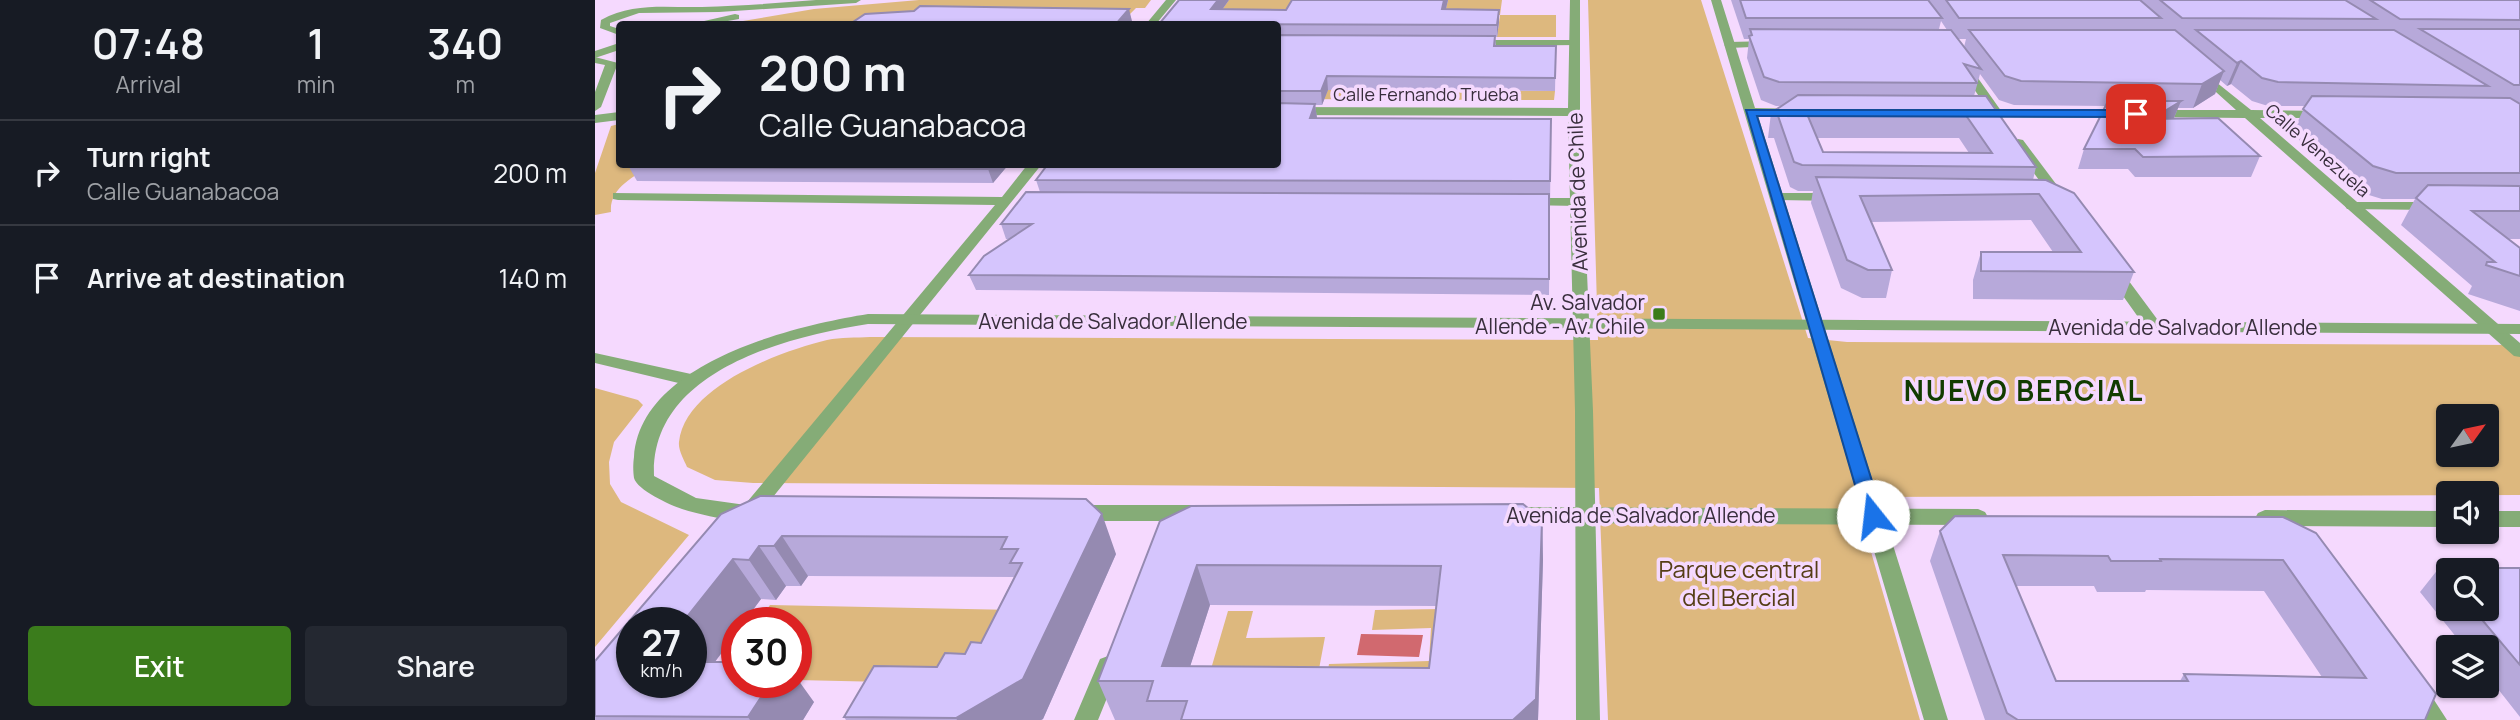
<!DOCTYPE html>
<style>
:root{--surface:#171b24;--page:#242831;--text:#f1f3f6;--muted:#9ea1a6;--line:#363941;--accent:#3b7c1c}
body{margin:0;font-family:Manrope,sans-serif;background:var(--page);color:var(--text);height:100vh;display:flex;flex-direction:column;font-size:26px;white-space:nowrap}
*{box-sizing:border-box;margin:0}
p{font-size:23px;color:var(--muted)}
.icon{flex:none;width:38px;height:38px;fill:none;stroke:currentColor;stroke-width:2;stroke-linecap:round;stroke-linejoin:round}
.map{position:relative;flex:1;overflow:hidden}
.side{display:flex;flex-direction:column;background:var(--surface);width:595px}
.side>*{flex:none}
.hud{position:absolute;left:21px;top:21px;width:665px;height:147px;border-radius:7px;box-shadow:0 2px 5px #0004;background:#171b24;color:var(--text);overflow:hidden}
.needle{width:46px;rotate:57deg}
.controls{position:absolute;left:1841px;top:404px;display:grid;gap:14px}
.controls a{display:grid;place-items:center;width:63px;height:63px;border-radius:7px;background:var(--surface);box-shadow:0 2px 5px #0004;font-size:35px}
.speed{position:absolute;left:21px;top:607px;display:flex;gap:14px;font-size:35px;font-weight:700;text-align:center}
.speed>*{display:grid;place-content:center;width:91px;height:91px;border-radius:50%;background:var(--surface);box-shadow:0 2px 5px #0004;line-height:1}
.speed small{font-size:18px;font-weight:400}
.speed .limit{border:10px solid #d22;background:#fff;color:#111}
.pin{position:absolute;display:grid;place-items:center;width:60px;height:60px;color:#fff;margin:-30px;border-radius:14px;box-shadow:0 4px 10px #0006}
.me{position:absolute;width:77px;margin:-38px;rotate:344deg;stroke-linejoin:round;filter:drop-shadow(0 0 5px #0008)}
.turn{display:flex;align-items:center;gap:24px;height:147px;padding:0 28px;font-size:32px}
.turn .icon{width:91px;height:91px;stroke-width:2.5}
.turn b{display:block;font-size:49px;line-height:60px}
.eta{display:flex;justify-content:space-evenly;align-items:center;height:119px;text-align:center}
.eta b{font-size:42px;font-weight:600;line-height:49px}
.primary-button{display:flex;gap:14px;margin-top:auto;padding:14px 28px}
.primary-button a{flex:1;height:80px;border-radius:7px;background:var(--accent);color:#fff;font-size:28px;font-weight:600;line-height:80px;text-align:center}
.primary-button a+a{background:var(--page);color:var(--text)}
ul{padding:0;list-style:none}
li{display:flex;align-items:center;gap:21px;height:105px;padding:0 28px;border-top:2px solid var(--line)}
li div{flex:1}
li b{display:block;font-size:26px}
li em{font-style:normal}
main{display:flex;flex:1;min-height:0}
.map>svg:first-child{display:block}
</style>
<main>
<section class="side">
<div class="eta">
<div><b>07:48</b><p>Arrival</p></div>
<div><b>1</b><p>min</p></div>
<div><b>340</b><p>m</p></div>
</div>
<ul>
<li><svg class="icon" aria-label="right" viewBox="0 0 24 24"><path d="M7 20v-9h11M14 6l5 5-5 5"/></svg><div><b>Turn right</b><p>Calle Guanabacoa</p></div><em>200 m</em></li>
<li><svg class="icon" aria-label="arrive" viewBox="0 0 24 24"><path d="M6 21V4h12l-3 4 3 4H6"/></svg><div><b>Arrive at destination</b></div><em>140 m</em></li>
</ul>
<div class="primary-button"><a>Exit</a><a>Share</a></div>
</section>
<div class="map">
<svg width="1925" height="720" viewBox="0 0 1925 720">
<rect width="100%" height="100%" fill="#f5d9fe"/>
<path fill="#ddb87e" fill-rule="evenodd" d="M324,0H556L550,8H541L535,14L265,24H130L219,9Z
M634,0H705L697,15L623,14Z
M853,0H907L905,15H961V37H902L905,15H849Z
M993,0H1106L1213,338L1252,342L1925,345V495L1260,497L1325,720H1013L1004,488L158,483L120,480L92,467C89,460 83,450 84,442C90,386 186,351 232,340C246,337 261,338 275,337L1003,340ZM1853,416H1892V455H1853Z
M683,89L960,91L959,100L683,99Z
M24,124V164L56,165C39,177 14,188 16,212L0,215V173L16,126Z
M0,388L43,400L48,405L19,442L14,462L15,484L26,502L94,535L0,647Z
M175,605L420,610L381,684L201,680V623H162Z
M847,609L842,690L729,693L734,664L834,661L836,628L777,630L780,610Z
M633,611H658L651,638L730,637L721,685L611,686Z"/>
<path fill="#d1696f" d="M766,634L828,635L824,657L762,655Z"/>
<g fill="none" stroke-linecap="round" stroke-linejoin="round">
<path fill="#85ac77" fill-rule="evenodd" d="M980,40L985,43L984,45L878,46L873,43L878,40Z
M1176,41L1181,44L1180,46L1134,48L1129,45L1134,42Z
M1365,64H1373L1409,115L1407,118H1399L1363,66Z
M1423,139L1428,140L1470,196V202H1460L1417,143Z
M1182,193H1242L1249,197L1242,201L1177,200V194Z
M931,198H983L990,202L983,206L926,205L924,202Z
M1757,202H1838L1845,206L1838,210L1752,209L1750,206Z
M1519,267L1525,269L1565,323L1567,327L1565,331H1553L1511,272Z
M513,656L521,659L525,666L503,720H479L505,659Z
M1821,683L1830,686L1852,720H1826L1809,693L1812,686Z"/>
<path fill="#85ac77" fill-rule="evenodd" d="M221,0H266L261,3L124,12L44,13L15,23V26L24,29V35L5,28L6,20C39,2 71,8 107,7C145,6 183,3 221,0Z
M571,0H581L561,24H551Z
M975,0H985V112L998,411L1005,720H981L980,411L973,116L682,115V107L973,108Z
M1116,0H1126L1160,108L1201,109L1207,113L1201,117L1163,116L1353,720H1329Z
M140,14L144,15V19L116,24H96Z
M0,57L23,63L6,107L0,111V92L10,65L0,63Z
M1606,70L1656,110L1733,111L1735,114L1729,118H1665L1925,343V357L1919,356L1650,118L1554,117L1552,114L1558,110H1641L1602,75L1600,73Z
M1379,110H1530L1536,114L1530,118L1375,117L1373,114Z
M24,112V120L0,123V115Z
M433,164H447L161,518L154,521L147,518L144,513L147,508L400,205L23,200L18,199V193L407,197Z
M0,353L96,374L105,380L96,386L0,363Z"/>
<path fill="#85ac77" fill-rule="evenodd" d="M24,43V50L0,58V51Z
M273,314L1925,324V334L273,324C191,337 55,371 59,476L101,498L165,507L168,512L165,517C142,524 110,516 87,509C75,505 42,490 39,478C38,472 38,463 39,457C45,362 199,326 273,314Z
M483,505H606L613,508L616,513L613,518L606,521H483L476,518L473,513L476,508Z
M917,507L1383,509L1390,512L1393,517L1390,522L1383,525L917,523L910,520L907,515L910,510Z
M1670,510L1853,511V527L1670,526L1663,523L1660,518L1663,513Z
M1892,511H1925V527H1892Z"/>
</g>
<path fill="#b7a9da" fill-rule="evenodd" d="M634,0L627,10H691L697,0H853L851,9L904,22L902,37H900L901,46H961L960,91L733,90L727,105H720L722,118L956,119L954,295L381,290L374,275L415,239H411L406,224L445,192L441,180L682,164V24H564Z
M1136,0H1925V239H1913L1925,248V311L1873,294L1877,286L1806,225L1820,199H1787L1764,192L1697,134L1710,106H1673L1657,101L1636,84L1632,86L1625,80L1620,94L1598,108H1583L1579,118L1665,156L1656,177H1540L1533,169H1483L1489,149L1511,106L1419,105L1404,100L1385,74L1379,96L1441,167L1438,180L1539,272L1528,300L1378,299V280L1386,252H1458L1436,220L1276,222L1297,270L1291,298H1267L1246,288L1216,203L1218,191H1203L1195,187L1179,138H1173L1176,113L1188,106H1181L1166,100L1152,58L1154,39H1149ZM1346,21L1352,30L1344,29ZM1363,39H1371L1369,47ZM1222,138H1364L1374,153L1228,152Z
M38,164H414L398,183L42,181L34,167Z
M165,496L521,554L448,719L446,720H251L249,717L370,654L386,643L419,577L213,576L206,586H191L181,600L166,599L120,662L219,702L208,720H0V661Z
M1688,517L1830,720H1390L1335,561L1345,531ZM1421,586H1499L1502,592H1550L1551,590L1669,591L1727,677L1589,674L1585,681H1461Z
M947,520L948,560L943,720H520L503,681L565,521ZM615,605L841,606L834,668L595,666Z
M1844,568H1925V717L1892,675V648H1870L1825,592ZM1853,570L1892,609H1853Z"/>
<path fill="#958ab1" d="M623,0H634L618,22L616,9Z
M849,0H853L848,21L847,9Z
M534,9L537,21L534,24H521Z
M904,10V22L902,37V25Z
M1646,61L1636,84L1632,86L1642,63Z
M1629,71L1620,94L1598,108L1607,84Z
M732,76L733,90L727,105L726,91Z
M1586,101L1578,120L1557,119Z
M720,104L722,118H715Z
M396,164H414L398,183L393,169Z
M507,514L521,554L448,719L446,720H362L361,718Z
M947,520L948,560L943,720H918Z
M187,536L213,576L206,586L179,546Z
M164,546L191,586L181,600L154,560Z
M138,559L166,599L148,623H142V632L116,667L96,671V623H87Z
M602,565L615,605L584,701L567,666Z
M201,677L219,702L208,720H155L153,717L176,682H201Z"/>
<path fill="#d5c5fd" stroke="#958ab1" stroke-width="2" fill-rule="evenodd" d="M584,0H623L616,9L691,10L697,0H849L847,9L904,10L902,25L564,24Z
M1145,0H1333L1347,18H1151Z
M1351,0H1545L1566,18H1364Z
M1565,0H1750L1781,19L1587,18Z
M1775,0H1925V20L1805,19Z
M325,6L534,9L521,24H255L270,14L319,11Z
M1155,29L1356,30L1386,69L1369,64L1382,83L1184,82L1169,77L1154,36L1157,35Z
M1825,29H1925V85H1919Z
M1374,30H1580L1629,71L1607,84L1426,81L1410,76Z
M1601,30H1799L1893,86L1683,82L1667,78L1646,61L1642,63Z
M682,35L900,36L899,46H961L960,78L732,76L726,91H682Z
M1203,95L1391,96L1441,167L1207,165L1199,162L1182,113H1176ZM1212,114H1370L1397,153L1228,152Z
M1717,96L1915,98L1925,104V173H1801L1778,166L1708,109Z
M1513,101H1586L1557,119L1623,118L1665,156L1548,157L1540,149H1489Z
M682,103L720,104L715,118L956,119L955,181L441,180L453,164H682Z
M38,164H396L393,169L34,167Z
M1221,177L1451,180L1479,193L1539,272L1386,271V252H1486L1444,194L1265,196L1297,270H1273L1252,260Z
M1833,185L1925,186V211H1877L1925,248V276L1891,265L1892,262H1900L1821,198Z
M431,192L954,194V279L374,275L389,256L437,224H406Z
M165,496L491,499L507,514L428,679L361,718L249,717L279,666L342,667L350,653L370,654L376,642L386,643L427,563H415L423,549H406L412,537L187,536L179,546H164L154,560L138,559L87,623H37V682H96V662H142V682H176L153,717L0,716V661L126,514Z
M928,504L947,520L941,699L918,720H586L592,701H552L558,681H503L565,521L596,506ZM602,565L846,566L834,668L567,666Z
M1360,516L1688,517L1721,533L1841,694L1830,720H1423L1412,713L1345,531ZM1408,555L1513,556L1516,561H1566L1565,559L1688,560L1771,678L1589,674L1593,681H1461Z
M1844,568H1925V665L1878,609H1892V570H1853V579Z
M96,649H102L96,656Z"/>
<path fill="#1a73e8" stroke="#114b97" stroke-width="2" d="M1151,110H1541L1546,114L1541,117L1162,116L1288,516L1285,521H1272L1269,516Z"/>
<rect fill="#3b7c1c" stroke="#f5d9fe" stroke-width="2.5" x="1057" y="307" width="14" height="14" rx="3.5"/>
<g text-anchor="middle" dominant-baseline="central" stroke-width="7" stroke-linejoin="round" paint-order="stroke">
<g font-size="18" fill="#382e3c" stroke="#f5d9fe">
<text x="831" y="94">Calle Fernando Trueba</text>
<text transform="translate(1723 150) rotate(41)">Calle Venezuela</text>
</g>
<g font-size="21" fill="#382e3c" stroke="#f5d9fe">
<text transform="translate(982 192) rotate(-92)">Avenida de Chile</text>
<text x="518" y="321">Avenida de Salvador Allende</text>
<text x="1588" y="327">Avenida de Salvador Allende</text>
<text x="1046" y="515">Avenida de Salvador Allende</text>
</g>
<g font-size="21" fill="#382e3c" stroke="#f5d9fe" text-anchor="end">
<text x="1050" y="302">Av. Salvador<tspan x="1050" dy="24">Allende - Av. Chile</tspan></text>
</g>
<g font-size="24" fill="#553d15" stroke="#f5d9fe">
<text x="1144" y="568">Parque central<tspan x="1144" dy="28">del Bercial</tspan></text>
</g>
<g font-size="28" font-weight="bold" letter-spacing="2" fill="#123c00" stroke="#f5d9fe">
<text x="1429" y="390">NUEVO BERCIAL</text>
</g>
</g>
</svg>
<div class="controls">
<a><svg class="needle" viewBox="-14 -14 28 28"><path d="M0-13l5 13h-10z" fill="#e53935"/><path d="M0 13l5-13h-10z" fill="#9ea1a6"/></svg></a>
<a><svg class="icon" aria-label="sound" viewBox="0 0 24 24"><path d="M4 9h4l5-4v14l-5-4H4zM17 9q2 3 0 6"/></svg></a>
<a><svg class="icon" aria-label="search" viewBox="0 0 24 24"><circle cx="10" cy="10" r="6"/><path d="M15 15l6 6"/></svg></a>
<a><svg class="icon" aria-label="layers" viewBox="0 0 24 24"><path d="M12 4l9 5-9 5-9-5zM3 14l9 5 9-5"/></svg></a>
</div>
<div class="speed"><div>27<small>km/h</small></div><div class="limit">30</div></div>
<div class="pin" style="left:1541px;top:114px;background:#d93025"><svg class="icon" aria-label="arrive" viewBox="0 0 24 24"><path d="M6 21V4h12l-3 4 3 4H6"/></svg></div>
<svg class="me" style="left:1278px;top:516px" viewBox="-20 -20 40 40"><circle r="19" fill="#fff"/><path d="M0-13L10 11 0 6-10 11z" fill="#1a73e8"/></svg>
<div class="hud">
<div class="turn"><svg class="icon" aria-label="right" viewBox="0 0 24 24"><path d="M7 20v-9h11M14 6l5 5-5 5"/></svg><div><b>200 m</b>Calle Guanabacoa</div></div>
</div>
</div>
</main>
